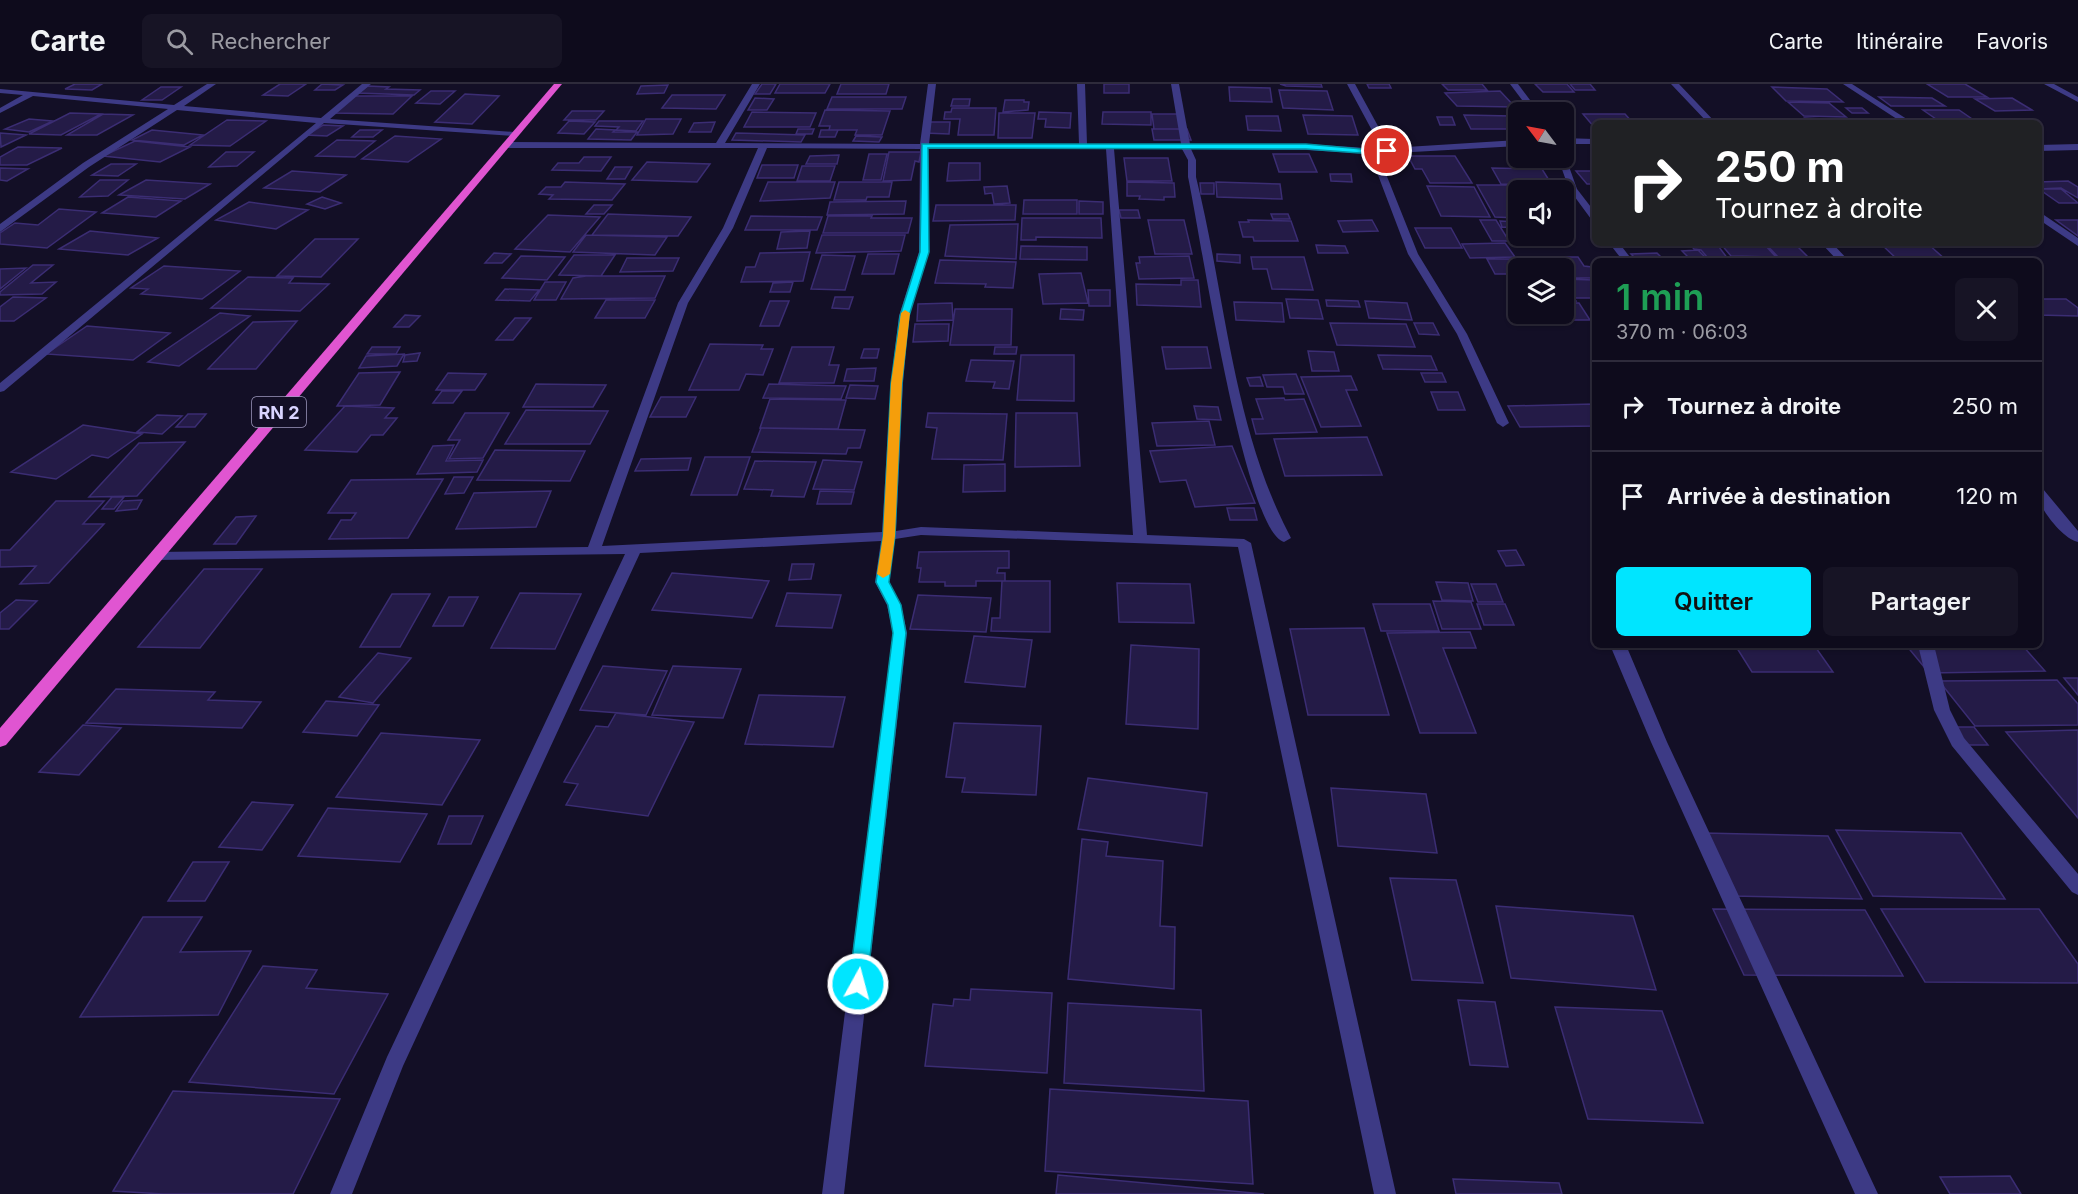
<!DOCTYPE html>
<html lang="fr">
<meta charset="utf-8">
<style>
:root{--surface:#0e0b1c;--page:#171425;--text:#f1f3f6;--muted:#9b9ba3;--line:#2e2b3b;--accent:#00e5ff}
body{margin:0;font-family:Inter,sans-serif;background:var(--page);color:var(--text);height:100vh;display:flex;flex-direction:column;font-size:22px;white-space:nowrap}
*{box-sizing:border-box;margin:0}
p{font-size:20px;color:var(--muted)}
.icon{flex:none;width:33px;height:33px;fill:none;stroke:currentColor;stroke-width:2;stroke-linecap:round;stroke-linejoin:round}
.map{position:relative;flex:1;overflow:hidden}
.details{position:absolute;left:1592px;top:174px;width:450px;height:390px;display:flex;flex-direction:column;background:var(--surface);border-radius:9px;box-shadow:0 2px 4px #0004,0 0 0 2px var(--line)}
.details>*{flex:none}
.guide{position:absolute;left:1592px;top:36px;width:450px;height:126px;border-radius:9px;box-shadow:0 2px 4px #0004,0 0 0 2px var(--line);background:#202124;color:#fff;overflow:hidden}
.needle{width:39px;rotate:302deg}
.fabs{position:absolute;left:1508px;top:18px;display:grid;gap:12px}
.fabs a{display:grid;place-items:center;width:66px;height:66px;border-radius:9px;background:var(--surface);box-shadow:0 2px 4px #0004,0 0 0 2px var(--line);font-size:30px}
.pin{position:absolute;display:grid;place-items:center;width:51px;height:51px;color:#fff;margin:-26px;border:3px solid #fff;border-radius:50%;box-shadow:0 2px 6px #0007}
.me{position:absolute;width:66px;margin:-33px;rotate:7deg;stroke-linejoin:round;filter:drop-shadow(0 0 4px #0008)}
.turn{display:flex;align-items:center;gap:21px;height:126px;padding:0 24px;font-size:27px}
.turn .icon{width:78px;height:78px;stroke-width:2.5}
.turn b{display:block;font-size:42px;line-height:51px}
.round{display:grid;place-items:center;flex:none;width:63px;height:63px;border-radius:9px;background:var(--page)}
.headline{display:flex;align-items:center;justify-content:space-between;height:102px;padding:0 24px}
h1{font-size:36px;font-weight:600;line-height:45px;color:#1e9e55}
.cta{display:flex;gap:12px;margin-top:auto;padding:12px 24px}
.cta a{flex:1;height:69px;border-radius:9px;background:var(--accent);color:#111;font-size:24px;font-weight:600;line-height:69px;text-align:center}
.cta a+a{background:var(--page);color:var(--text)}
ul{padding:0;list-style:none}
li{display:flex;align-items:center;gap:18px;height:90px;padding:0 24px;border-top:2px solid var(--line)}
li div{flex:1}
li b{display:block;font-size:22px}
li em{font-style:normal}
header{display:flex;align-items:center;gap:36px;box-sizing:border-box;height:84px;padding:0 30px;background:var(--surface);border-bottom:2px solid var(--line)}
header strong{font-size:28px}
nav{display:flex;gap:33px;margin-inline-start:auto;font-size:21px}
.search{width:420px;height:54px;background:var(--page);display:flex;align-items:center;gap:15px;box-sizing:border-box;padding:0 21px;border-radius:9px;color:var(--muted);font-size:22px}
.map>svg:first-child{display:block}
</style>
<header>
<strong>Carte</strong>
<div class="search"><svg class="icon" aria-label="search" viewBox="0 0 24 24"><circle cx="10" cy="10" r="6"/><path d="M15 15l6 6"/></svg>Rechercher</div>
<nav><a>Carte</a><a>Itinéraire</a><a>Favoris</a></nav>
</header>
<div class="map">
<svg width="2078" height="1110" viewBox="0 0 2078 1110">
<rect width="100%" height="100%" fill="#130f26"/>
<path fill="#241b47" stroke="#3b2d73" stroke-width="1.5" d="M75,0H102L92,6L65,5Z
M280,0H306L288,12L263,11Z
M322,0L343,1L335,6H315Z
M762,0H776L770,10H755Z
M780,0H830L825,9H775Z
M841,0H889L886,10H837Z
M1104,0H1129V9H1104Z
M1280,0H1321L1322,3L1286,2Z
M1367,0H1389L1391,4H1369Z
M1442,0H1482L1487,6H1448Z
M1535,0H1567L1574,8H1543Z
M1570,0H1590L1595,6H1575Z
M1927,0H1965L1987,13H1948Z
M668,1L664,9L637,10L641,2Z
M368,2L389,3L386,5L420,6L414,11L358,9Z
M161,3H181L162,16H142Z
M1229,3L1270,4L1272,18L1230,17Z
M1772,3L1827,5L1843,18L1786,17Z
M1279,6L1327,7L1333,26L1283,24Z
M431,7H455L440,20L416,19Z
M1500,7L1515,23L1457,22L1445,9Z
M465,10L499,12L472,40L435,38Z
M672,11H725L716,25L662,24Z
M353,12H412L393,30L332,29Z
M832,13H906L902,25H827Z
M1879,13L1932,14L1945,22H1891Z
M755,14L774,15L767,26H748Z
M2012,14L2032,26L1995,27L1975,15Z
M953,15H970L969,22H951Z
M1005,16H1024V18H1029L1028,26L1003,28Z
M1788,18L1829,19L1846,33L1804,32Z
M952,24H996L994,51H958L960,35H944L945,28H951Z
M1846,24H1862L1868,29H1852Z
M825,26L890,27L882,51H855L857,46H829L830,42H819Z
M1923,26H1959L1975,37H1939Z
M572,27H604L596,36H564Z
M752,28L816,29L810,43H744Z
M1039,28L1071,29L1070,44L1045,43L1046,35H1038Z
M1103,28H1151V41L1102,40Z
M70,29L101,30L61,51L29,50Z
M999,29H1035L1032,54H998Z
M103,30L133,31L97,51H67Z
M1152,30H1183L1185,45H1154Z
M1583,30H1625L1633,39H1594V43Z
M1303,31L1352,32L1358,51L1308,50Z
M1464,31L1512,32L1518,45H1471Z
M1246,32H1278L1281,47L1248,46Z
M1437,33H1452L1455,41H1440Z
M1805,34L1824,35L1829,39H1810Z
M29,35L53,37L29,48L5,45Z
M646,35H681L673,50L637,51Z
M1742,35H1799L1804,39H1746Z
M227,36L266,37L230,62L190,61Z
M1834,36L1879,37L1882,39H1838Z
M569,37L595,38L584,50L558,49Z
M599,37H643L636,47L616,46L619,43L595,42Z
M715,38L711,48H689L694,39Z
M925,38H950L949,50L924,49Z
M323,41L343,42L327,52L307,51Z
M596,45L615,46L613,48H637L631,56L588,55Z
M798,45H814L812,50H796Z
M1152,45H1187L1191,56H1154Z
M152,46L203,51L184,61L132,56Z
M360,46H382L373,53H352Z
M821,46H838L835,53H819Z
M0,49L26,51L1,63Z
M736,49L805,51L801,58L732,56Z
M395,52L441,55L408,78L362,75Z
M856,52L882,53L879,58L853,57Z
M337,56L375,57L355,73L316,72Z
M135,57L190,63L160,78L103,72Z
M18,63L62,64L27,81H0V73Z
M226,68H254L237,82L209,83Z
M889,68H921L919,78L915,77L911,96L883,97Z
M869,70H887L881,96H863Z
M1273,70H1309L1317,88H1279Z
M839,71L837,80H806L810,72Z
M1408,72H1455L1472,99H1430L1422,85H1415Z
M584,73H611L601,87L552,86L558,79H579Z
M1124,74H1168L1172,97H1127Z
M647,78L710,80L697,98L632,96Z
M949,79H980V96L947,97Z
M111,80H136L118,92L92,91Z
M762,81H798L794,94H757Z
M802,82H835L830,97H797Z
M615,83H632L625,95H607Z
M0,84L28,85L7,97L0,96Z
M1492,84L1542,85L1552,101L1501,100Z
M292,87L346,91L320,108L264,104Z
M1576,87H1594V100H1587Z
M1330,90H1351L1352,98L1331,97Z
M100,96H128L108,112L80,113Z
M146,96L210,100L185,115L119,111Z
M2068,97L2078,103V114L2061,104L2038,105V98Z
M565,98L625,100L612,116L549,115L553,111L539,110L546,103H561Z
M768,98H835L830,114L760,117Z
M839,98H892L889,113H867L866,116H834Z
M1127,98L1174,99L1175,113H1164V116L1139,115L1140,112H1127Z
M1216,98L1280,100L1282,115L1217,113Z
M1200,99H1214V110H1201Z
M1477,101H1510L1518,114V134L1495,133Z
M1514,101L1556,102L1560,106H1518V108Z
M1007,102L1010,119L994,120L992,109L985,110L984,103Z
M1427,102L1474,103L1490,133L1441,132Z
M2039,105H2061L2078,119H2059Z
M128,113L181,117L156,133L102,129Z
M322,113L341,119L325,125L307,120Z
M1024,116H1077V130H1023Z
M906,117L904,130L827,131L830,118Z
M1079,117L1103,118V130H1079Z
M249,118L308,126L276,145L216,136Z
M594,121H612L604,130H586Z
M936,121H1016L1015,136L933,137Z
M59,125L96,128L47,164L0,160V149L15,139L38,141Z
M1119,126H1138L1140,134H1121Z
M608,130L691,133L678,152L592,151Z
M1271,130H1288L1290,135H1273Z
M548,131L600,133L570,168L515,165Z
M751,132L822,133L817,146H745Z
M828,132H872L871,134H912L908,149H823Z
M1022,134H1101L1102,154L1036,153V156H1021Z
M1148,136H1184L1192,170H1155Z
M1248,136L1291,137L1298,157H1254L1253,153H1243L1239,138H1249Z
M1372,136L1378,147L1343,148L1338,137Z
M1480,136H1496L1509,157H1492Z
M2056,136H2078V152Z
M1500,137L1518,138V144L1502,143Z
M1018,140L1016,175L945,172L950,141Z
M1415,144H1451L1462,164H1425Z
M90,147L158,154L128,171L59,165Z
M810,147L807,164L777,165L781,148Z
M586,151L667,153L655,171L573,168Z
M822,151H905L901,167L816,169Z
M1532,152H1561L1563,155L1533,154Z
M315,155H358L321,193L277,192Z
M1505,159L1515,173L1470,174L1462,160Z
M1689,159H1716L1728,175L1708,174L1701,166L1694,165Z
M1720,159H1763L1776,173L1731,172Z
M1765,159H1794L1809,174H1779Z
M1880,159H1927L1947,177H1899Z
M1316,161L1345,162L1348,169H1318Z
M1021,162L1087,163V176L1020,175Z
M1698,166L1706,174L1690,175L1682,167Z
M810,168L803,197L741,198L746,183H755L760,169Z
M494,169L511,170L502,179H485Z
M1657,169L1665,177H1638L1631,170Z
M868,170H899L894,190H862Z
M1217,170L1240,171V179L1217,177Z
M574,171H615L601,192L559,191Z
M822,171L855,172L845,206L811,205Z
M521,172L565,173L547,196L502,194Z
M1189,172L1194,194L1139,195L1136,179H1140L1139,173Z
M1251,173H1304L1313,206L1272,205L1267,185H1253Z
M1523,173H1578L1584,182L1592,183L1594,194H1563V184H1529Z
M1851,173H1881L1886,177H1855Z
M627,174H679L673,187L620,188Z
M1487,175H1518L1524,184H1518V190H1495Z
M1731,175L1818,176V177H1733Z
M940,176L1016,178L1013,204L985,203L986,200L935,199Z
M33,181H53L31,199L56,198L42,210L0,211V208Z
M164,182L240,187L202,215L141,210L148,205L131,204Z
M26,184L0,205V185Z
M1081,189L1088,219L1043,220L1039,190Z
M586,192H665L655,214L561,215L573,194Z
M248,193L293,194L289,199L329,200L300,227L211,224Z
M1563,195L1594,196V214H1574L1576,217H1563Z
M1181,196H1198L1201,223L1137,221L1136,200L1181,201Z
M545,198H566L556,216H534Z
M793,198L790,208H770L773,199Z
M505,205L539,206L530,217L496,216Z
M1088,206H1110V222H1089Z
M13,213L46,214L14,237H0V223Z
M835,213H853L849,225L832,224Z
M1286,215L1318,216L1323,235L1290,234Z
M2038,215H2066L2078,224V232L2038,231Z
M606,216H655L645,234H595Z
M1326,216L1358,217L1360,223L1327,222Z
M770,217H789L779,242H760Z
M1365,217L1407,219L1412,236L1369,234Z
M1234,218L1282,219L1284,238L1236,236Z
M952,219L953,236L917,237L918,220Z
M1563,219H1579L1590,236H1562L1557,230H1563Z
M955,225H1012L1011,261H950Z
M1061,225L1084,226L1083,236L1060,235Z
M220,229L250,232L179,282L148,278Z
M405,231L420,232L409,243H394Z
M515,234H531L513,256H496Z
M297,237L256,285H208L253,238Z
M1330,239L1406,240L1415,263L1337,261Z
M1414,239H1433L1439,251L1419,250Z
M915,240H949L948,257L913,258Z
M87,242L170,249L133,276L46,270Z
M710,260L763,261L761,265H773L763,291L746,290L739,306H689Z
M372,263H400L396,270H367Z
M792,263H834L829,281H839L834,299H779Z
M995,263H1017L1016,270H994Z
M1162,263H1207L1211,284L1166,285Z
M864,265H879L877,274H861Z
M1308,267L1334,268L1339,287H1312Z
M420,269L417,277L403,278L405,271Z
M404,270L397,282L359,284L366,272Z
M1021,271H1074V317L1017,316Z
M1378,271L1431,272L1437,286L1383,285Z
M971,276L1014,277L1009,305L993,304L995,298L966,297Z
M876,284L874,297H844L847,285Z
M400,288L380,321L337,322L359,289Z
M448,289L486,290L475,306H436Z
M1421,289H1442L1446,298H1425Z
M1296,290L1304,310H1285L1283,303H1267L1263,291Z
M1351,292L1357,306H1346L1361,342L1321,343L1301,293Z
M1260,293L1263,302H1250L1247,294Z
M536,300L606,301L593,323H523Z
M769,300L846,302L841,315L763,314Z
M850,301L878,302L875,315L846,314Z
M442,307H462L453,319H433Z
M1431,308H1458L1465,326H1438Z
M661,313H696L686,333H650Z
M1284,314L1285,316L1304,315L1317,348L1256,350L1252,335H1263L1256,315Z
M770,315L846,316L838,345L760,344Z
M1594,320V342L1520,343L1508,322Z
M345,322L394,324L385,334H397L383,351H371L357,368L305,366Z
M1194,322L1218,323L1221,336L1197,335Z
M526,326L608,327L590,360H505Z
M465,329H509L483,374L449,375L460,356H448Z
M928,329L1007,330L1003,376L932,375L937,344L926,343Z
M1016,329H1077L1080,382L1015,383Z
M188,330H206L195,343H176Z
M157,331L182,332L162,350L137,348Z
M1209,337L1215,361L1157,362L1152,339Z
M83,341L142,350L108,374L92,371L56,395L11,388Z
M761,344L865,346L860,364H848L846,370L752,368Z
M1367,353L1382,391L1285,392L1274,355Z
M185,358L137,412L89,413L139,359Z
M454,361L446,377L483,376L477,388L417,390L433,362Z
M1232,362L1255,419L1195,423L1186,396L1160,398L1150,367Z
M495,366L585,367L570,397L477,396Z
M705,373H750L737,411H691Z
M691,374L688,386L635,387L641,375Z
M823,376L862,378L854,406L813,405Z
M755,377L816,378L804,413L771,412L773,406L744,405Z
M1005,380V407L963,408L964,381Z
M454,393H473L464,409L445,410Z
M443,395L408,454L329,455L341,436H351L356,429H328L351,396Z
M551,407L536,443L456,445L474,409Z
M820,407L854,408L851,420H817Z
M112,413H124L114,425H102Z
M142,416L137,425L116,427L123,417Z
M56,417H104L83,440H104L49,499L20,500L36,482L0,483V466H10Z
M1227,424H1254L1257,436H1230Z
M256,432L236,460H214L236,433Z
M1516,466L1524,481L1506,482L1498,467Z
M1009,467V484H998L997,489H1005V497H976V502H945V498H919L921,484H917L919,468Z
M792,480H814L811,495L789,496Z
M204,485H262L200,564L138,563Z
M672,489L769,497L752,534L652,526Z
M1002,497H1050V548L991,547L992,534H1000Z
M1436,498L1468,499L1473,517L1442,516Z
M1117,499L1190,500L1194,539L1119,538Z
M1471,500H1496L1503,518H1478Z
M520,509L581,510L555,565L491,564Z
M787,509L841,511L832,544L776,542Z
M392,510H430L400,563H360Z
M918,511L991,514L986,548L910,545Z
M449,513H478L463,542H433Z
M16,516L37,517L9,545H0V529Z
M1433,517L1471,518L1481,545H1442Z
M1373,520H1430L1439,547H1381Z
M1477,520H1505L1514,541H1484Z
M1364,544L1389,631H1308L1290,545Z
M1470,548L1476,564H1443L1476,649H1420L1387,549Z
M974,552L1032,556L1025,603L965,598Z
M1131,561L1199,565L1198,645L1126,640Z
M1735,561H1814L1833,588H1752Z
M1906,561H2022L2045,587L1929,589Z
M378,569L411,574L373,619L339,613Z
M603,582L667,587L646,631L580,626Z
M673,582L741,585L723,634L652,631Z
M2064,594H2078V611Z
M2057,596L2078,620V641L1975,642L1939,597Z
M116,605L215,608L208,616L261,618L242,644L86,639Z
M759,611L845,613L833,663L745,660Z
M326,617L379,621L357,652L303,648Z
M616,629L694,638L648,732L566,721L578,700L564,698L596,642L608,643Z
M954,639L1041,642L1036,711L962,708L965,694L946,693Z
M83,641L121,644L79,691L39,688Z
M1947,643H1974L1988,661H1960Z
M2078,646V734L2006,648Z
M381,649L480,656L442,721L336,713Z
M1088,694L1207,709L1202,762L1078,745Z
M1331,704L1426,710L1437,769L1338,762Z
M252,718L293,721L262,766L219,763Z
M328,724L427,730L400,778L298,772Z
M449,732H483L471,760H438Z
M1836,746L1961,749L2005,815L1873,812Z
M1704,749L1828,752L1862,815L1732,812Z
M1082,755L1108,758L1106,772L1163,777L1160,842L1175,843L1174,905L1068,895Z
M193,778H229L205,817H168Z
M1390,794L1456,796L1483,899L1412,896Z
M1496,822L1633,832L1656,906L1511,894Z
M1713,825L1865,826L1903,892L1744,891Z
M1881,825H2039L2078,880V899L1925,898Z
M143,833H202L180,868L251,867L218,931L80,933Z
M263,882L317,886L306,904L388,910L334,1010L189,998Z
M971,905L1052,909L1047,989L925,982L933,920L953,922L954,915L970,916Z
M1458,916L1495,918L1508,983L1470,981Z
M1068,919L1201,926L1204,1007L1064,999Z
M1555,923L1662,927L1703,1039L1588,1035Z
M1050,1005L1248,1017L1253,1100L1045,1087Z
M173,1007L340,1015L293,1110H163L113,1107Z
M1058,1091L1264,1110H1056Z
M2010,1092L2021,1110H1950L1940,1093Z
M1453,1095L1559,1099L1562,1110H1456Z"/>
<g fill="none" stroke-linecap="round" stroke-linejoin="round">
<path fill="#3d3a85" fill-rule="evenodd" d="M207,0H216L184,22L321,34L362,0H371L330,35L514,48L518,50L514,52L324,39L4,307L0,308V299L316,39L177,26L89,83L0,148V140L83,79L168,25L33,12L0,29V24L23,11L0,9V5L174,21Z
M752,0H760L725,59L920,60L928,0H936L929,60H1079L1077,0H1085L1087,60H1181L1171,0H1179L1190,60H1307L1382,65L1347,0H1355L1390,64L1518,56V62L1378,70L1418,170L1467,250L1509,339L1503,343L1497,339L1457,250L1408,170L1370,70L1307,66L1191,65L1196,76V93C1226,213 1232,343 1291,454L1284,458C1244,448 1199,142 1188,93V76L1182,65H1114L1147,451L1244,455L1251,459L1396,1110H1374L1238,463L921,451L895,455L889,498L901,521L907,549L844,1110H822L893,549L887,521L875,498L881,457L640,469L403,982L352,1110H330L387,973L625,470L156,476L149,472L156,468L588,463L678,219L723,144L758,64H506L502,61L506,58L716,59ZM767,64L920,65L919,168L899,232L891,299L882,448L602,462L688,219L733,144ZM928,65H1106L1133,451L921,443L896,447L903,299L909,232L929,168Z
M1510,0H1518L1539,28H1531Z
M1671,0H1679L1716,39H1708Z
M1843,0H1852L1913,39H1903Z
M2044,0H2054L2078,13V18Z
M1563,54L1594,55V60H1563Z
M2078,60V66L2038,67V61Z
M1563,72L1566,74L1577,105L1594,127V136L1591,135L1569,105L1558,74Z
M2038,127L2078,154V162L2038,135Z
M1609,159H1619L1633,177H1623Z
M1821,159H1832L1849,177H1838Z
M2038,404L2043,405L2078,447V458C2064,455 2046,432 2040,419C2038,415 2038,409 2038,404Z
M1610,561H1626L1667,658L1878,1110H1855L1651,658Z
M1918,561H1934L1950,626L1964,654L2078,790V811L2072,808L1952,662L1934,626Z"/>
<path fill="#e055d1" fill-rule="evenodd" d="M554,0H562L6,661L0,663V644Z"/>
</g>
<path fill="#00e5ff" stroke="#0095a6" stroke-width="1.5" d="M922,60H1306L1373,66L1387,65L1391,67L1373,70L1306,65L928,64L929,168L909,232L902,299L895,452L889,498L901,521L906,549L867,900L864,905L858,908L852,905L849,900L893,549L888,521L876,498L883,452L891,299L900,232L920,168Z"/>
<path fill="#f59e0b" d="M905,226L910,229L902,299L895,452L890,490L883,494L877,490L883,452L891,299L901,229Z"/>
<g text-anchor="middle" dominant-baseline="central" stroke-width="6" stroke-linejoin="round" paint-order="stroke">
<rect fill="#130f26" stroke="#9e99be" stroke-width="1.5" x="252" y="313" width="54" height="30" rx="4.5"/>
<g font-size="18" font-weight="bold" fill="#d9d4ff">
<text x="279" y="328">RN 2</text>
</g>
</g>
</svg>
<div class="fabs">
<a><svg class="needle" viewBox="-14 -14 28 28"><path d="M0-13l5 13h-10z" fill="#e53935"/><path d="M0 13l5-13h-10z" fill="#9b9ba3"/></svg></a>
<a><svg class="icon" aria-label="sound" viewBox="0 0 24 24"><path d="M4 9h4l5-4v14l-5-4H4zM17 9q2 3 0 6"/></svg></a>
<a><svg class="icon" aria-label="layers" viewBox="0 0 24 24"><path d="M12 4l9 5-9 5-9-5zM3 14l9 5 9-5"/></svg></a>
</div>
<div class="pin" style="left:1387px;top:67px;background:#d93025"><svg class="icon" aria-label="arrive" viewBox="0 0 24 24"><path d="M6 21V4h12l-3 4 3 4H6"/></svg></div>
<svg class="me" style="left:858px;top:900px" viewBox="-20 -20 40 40"><circle r="17" fill="#00e5ff" stroke="#fff" stroke-width="3"/><path d="M0-11L8 9 0 5-8 9z" fill="#fff"/></svg>
<div class="guide">
<div class="turn"><svg class="icon" aria-label="right" viewBox="0 0 24 24"><path d="M7 20v-9h11M14 6l5 5-5 5"/></svg><div><b>250 m</b>Tournez à droite</div></div>
</div>
<section class="details">
<div class="headline"><div><h1>1 min</h1><p>370 m · 06:03</p></div><a class="round"><svg class="icon" aria-label="close" viewBox="0 0 24 24"><path d="M6 6l12 12M18 6L6 18"/></svg></a></div>
<ul>
<li><svg class="icon" aria-label="right" viewBox="0 0 24 24"><path d="M7 20v-9h11M14 6l5 5-5 5"/></svg><div><b>Tournez à droite</b></div><em>250 m</em></li>
<li><svg class="icon" aria-label="arrive" viewBox="0 0 24 24"><path d="M6 21V4h12l-3 4 3 4H6"/></svg><div><b>Arrivée à destination</b></div><em>120 m</em></li>
</ul>
<div class="cta"><a>Quitter</a><a>Partager</a></div>
</section>
</div>
